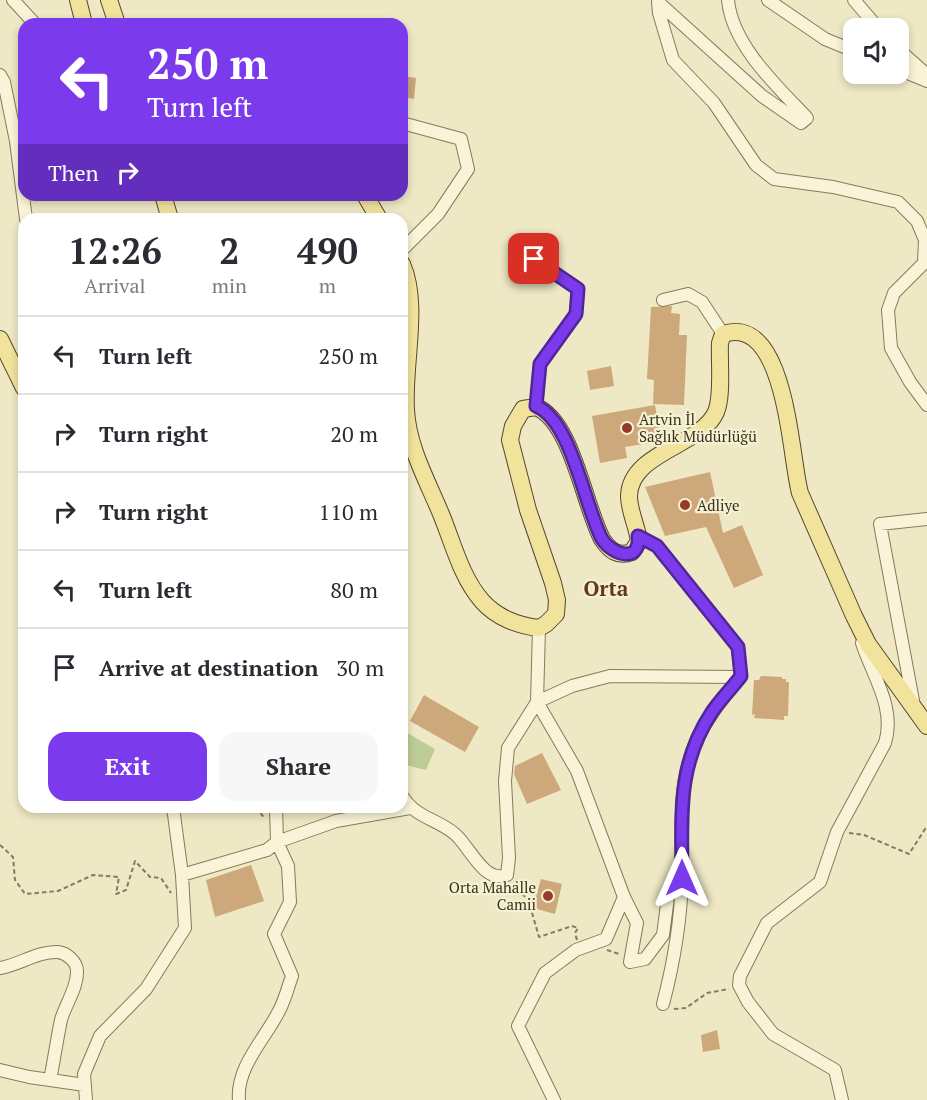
<!DOCTYPE html>
<meta charset="utf-8">
<style>
:root{--surface:#fff;--page:#f7f7f7;--text:#2b2b33;--muted:#7c7c81;--line:#e1e1e2;--accent:#7c3aed}
body{margin:0;font-family:"PT Serif",serif;background:var(--page);color:var(--text);height:100vh;display:flex;flex-direction:column;font-size:22px;white-space:nowrap}
*{box-sizing:border-box;margin:0}
p{font-size:20px;color:var(--muted)}
.icon{flex:none;width:33px;height:33px;fill:none;stroke:currentColor;stroke-width:2;stroke-linecap:round;stroke-linejoin:round}
.map{position:relative;flex:1;overflow:hidden}
.side{position:absolute;left:18px;top:213px;width:390px;height:600px;display:flex;flex-direction:column;background:var(--surface);border-radius:18px;box-shadow:0 3px 9px #0003}
.side>*{flex:none}
.guide{position:absolute;left:18px;top:18px;width:390px;height:183px;border-radius:18px;box-shadow:0 3px 9px #0003;background:#7c3aed;color:#fff;overflow:hidden}
.buttons{position:absolute;left:843px;top:18px;display:grid;gap:12px}
.buttons a{display:grid;place-items:center;width:66px;height:66px;border-radius:12px;background:var(--surface);box-shadow:0 3px 9px #0003;font-size:30px}
.pin{position:absolute;display:grid;place-items:center;width:51px;height:51px;color:#fff;margin:-26px;border-radius:12px;box-shadow:0 3px 9px #0006}
.me{position:absolute;width:66px;margin:-33px;rotate:0deg;stroke-linejoin:round;filter:drop-shadow(0 0 4px #0008)}
.turn{display:flex;align-items:center;gap:21px;height:126px;padding:0 30px;font-size:27px}
.turn .icon{width:78px;height:78px;stroke-width:2.5}
.turn b{display:block;font-size:42px;line-height:51px}
.then{display:flex;align-items:center;height:57px;padding:0 30px;background:#0003;gap:12px;font-size:22px}
.eta{display:flex;justify-content:space-evenly;align-items:center;height:102px;text-align:center}
.eta b{font-size:36px;font-weight:600;line-height:42px}
.action{display:flex;gap:12px;margin-top:auto;padding:12px 30px}
.action a{flex:1;height:69px;border-radius:18px;background:var(--accent);color:#fff;font-size:24px;font-weight:600;line-height:69px;text-align:center}
.action a+a{background:var(--page);color:var(--text)}
ul{padding:0;list-style:none}
li{display:flex;align-items:center;gap:18px;height:78px;padding:0 30px;border-top:2px solid var(--line)}
li div{flex:1}
li b{display:block;font-size:22px}
li em{font-style:normal}
.map>svg:first-child{display:block}
</style>
<div class="map">
<svg width="927" height="1100" viewBox="0 0 927 1100">
<rect width="100%" height="100%" fill="#eee8c4"/>
<path fill="#becc97" d="M402,730L435,749L426,770L402,764Z"/>
<path fill="#cca87a" d="M402,76L416,78L414,99L402,97Z
M672,306L671,313L680,314L679,335H687L684,405L653,404L654,380L647,379L651,307Z
M611,366L614,386L590,390L587,371Z
M655,405L661,441L625,447L627,458L600,463L592,416Z
M710,472L723,533L742,525L763,575L734,588L706,527L665,536L645,487Z
M761,676L782,677V679H786V682H789L788,716H784V720L754,718L755,714L752,715L754,680H759Z
M424,695L479,727L465,752L410,721Z
M542,753L561,790L527,804L514,774L515,766Z
M251,865L264,901L215,917L206,880Z
M541,879L562,884L555,914L533,908Z
M717,1030L720,1049L703,1052L701,1035Z"/>
<g fill="none" stroke-linecap="round" stroke-linejoin="round">
<g stroke="#887a5a" stroke-width="14">
<path id="minor" d="M13,0L35,24
M728,0C732,45 777,86 807,118L801,123L762,96L658,2L659,13L673,60L714,103L756,165L774,179L833,187L898,202L917,221L925,240L924,263L894,293L888,310L891,348L910,382L927,405
M768,0L825,39L854,51
M854,0L878,28
M898,49L927,75
M898,69L927,81
M0,75L4,82L16,141L26,219
M402,123L461,139L468,169L438,214L402,250
M534,259L578,289L576,314L540,364L536,407
M663,300L688,294L702,302L723,334
M638,536L657,546L738,647L741,677C722,699 704,721 693,749C677,790 683,834 682,877C681,920 674,962 663,1004
M914,706L880,524L927,519
M402,796C417,819 436,818 455,834C470,847 484,884 507,875L509,858L505,781L508,748L537,702L539,628
M182,875L267,850L277,842L276,807
M624,897L637,923L630,962L645,959L663,935L669,889
M0,968C19,965 38,951 58,952C67,953 77,962 77,971C78,987 65,1005 61,1020C57,1039 54,1060 50,1080
M0,1070L29,1077L85,1085
M86,1100L84,1074L100,1036L146,989L185,928L182,875L173,807
M239,1100C236,1067 265,1039 279,1011C285,1000 288,987 292,976L274,934L290,902L288,866L277,842L336,821L410,808
M554,1100L518,1026L545,973L576,950L606,939L624,897L577,771L537,702L572,686L610,676L741,677
M842,1100L835,1070L773,1034L748,1002L739,985L740,976L767,923L820,882L837,832L885,743C896,707 872,675 862,643"/>
</g>
<g stroke="#56472e" stroke-width="18">
<path id="major" d="M78,0L84,24
M109,0L117,24
M163,195L170,219
M365,195L379,219
M402,264C420,305 403,364 406,410C408,447 427,480 441,514C453,543 461,577 482,601C496,617 518,626 539,628L546,624L556,614L557,600L553,583L528,510L510,440L513,426L523,409L536,407C572,421 584,505 602,539C610,551 618,557 632,552L639,541C637,526 629,511 629,496C630,452 701,446 716,412C723,395 719,362 720,343L723,334C787,313 790,458 800,493L854,616L868,644L927,726
M0,339L24,388"/>
</g>
<path stroke="#887a5a" stroke-width="2" stroke-dasharray="4.5 3" stroke-linecap="butt" d="M256,807L265,819
M849,833L864,835L909,854L927,826
M0,845L13,857L15,880L25,894L58,891L93,875L119,877L116,894L126,890L135,861L150,877L161,878L171,893
M517,881V890L528,899L539,937L572,926L578,928L575,933L577,940
M607,950L619,954
M674,1009L686,1008L707,993L729,989"/>
<use href="#minor" stroke="#f9f4d7" stroke-width="12"/>
<use href="#major" stroke="#f1e39c" stroke-width="16"/>
</g>
<g fill="none" stroke-linecap="round" stroke-linejoin="round">
<g stroke="#51269a" stroke-width="15">
<path id="route" d="M534,259L578,289L576,314L540,364L536,406C572,421 584,505 602,539C613,556 641,563 638,536L657,546L738,647L741,676C732,688 720,700 712,712C676,766 682,818 682,878"/>
</g>
<use href="#route" stroke="#7c3aed" stroke-width="10"/>
</g>
<g fill="#973a2a" stroke="#f5f1d3" stroke-width="2">
<circle cx="627" cy="428" r="6"/>
<circle cx="685" cy="505" r="6"/>
<circle cx="548" cy="896" r="6"/>
</g>
<g text-anchor="middle" dominant-baseline="central" stroke-width="4.5" stroke-linejoin="round" paint-order="stroke">
<g font-size="15" fill="#382f1e" stroke="#f5f1d3" text-anchor="start">
<text x="639" y="419">Artvin İl<tspan x="639" dy="17">Sağlık Müdürlüğü</tspan></text>
<text x="697" y="505">Adliye</text>
<text x="536" y="887" text-anchor="end">Orta Mahalle<tspan x="536" dy="17">Camii</tspan></text>
</g>
<g font-size="21" font-weight="bold" fill="#65371e" stroke="#f5f1d3">
<text x="606" y="588">Orta</text>
</g>
</g>
</svg>
<div class="buttons">
<a><svg class="icon" aria-label="sound" viewBox="0 0 24 24"><path d="M4 9h4l5-4v14l-5-4H4zM17 9q2 3 0 6"/></svg></a>
</div>
<div class="pin" style="left:534px;top:259px;background:#d93025"><svg class="icon" aria-label="arrive" viewBox="0 0 24 24"><path d="M6 21V4h12l-3 4 3 4H6"/></svg></div>
<svg class="me" style="left:682px;top:878px" viewBox="-20 -20 40 40"><path d="M0-17L14 15 0 8-14 15z" fill="#7c3aed" stroke="#fff" stroke-width="4"/></svg>
<div class="guide">
<div class="turn"><svg class="icon" aria-label="left" viewBox="0 0 24 24"><path d="M17 20v-9H6M10 6l-5 5 5 5"/></svg><div><b>250 m</b>Turn left</div></div>
<div class="then">Then<svg class="icon" aria-label="right" viewBox="0 0 24 24"><path d="M7 20v-9h11M14 6l5 5-5 5"/></svg></div>
</div>
<section class="side">
<div class="eta">
<div><b>12:26</b><p>Arrival</p></div>
<div><b>2</b><p>min</p></div>
<div><b>490</b><p>m</p></div>
</div>
<ul>
<li><svg class="icon" aria-label="left" viewBox="0 0 24 24"><path d="M17 20v-9H6M10 6l-5 5 5 5"/></svg><div><b>Turn left</b></div><em>250 m</em></li>
<li><svg class="icon" aria-label="right" viewBox="0 0 24 24"><path d="M7 20v-9h11M14 6l5 5-5 5"/></svg><div><b>Turn right</b></div><em>20 m</em></li>
<li><svg class="icon" aria-label="right" viewBox="0 0 24 24"><path d="M7 20v-9h11M14 6l5 5-5 5"/></svg><div><b>Turn right</b></div><em>110 m</em></li>
<li><svg class="icon" aria-label="left" viewBox="0 0 24 24"><path d="M17 20v-9H6M10 6l-5 5 5 5"/></svg><div><b>Turn left</b></div><em>80 m</em></li>
<li><svg class="icon" aria-label="arrive" viewBox="0 0 24 24"><path d="M6 21V4h12l-3 4 3 4H6"/></svg><div><b>Arrive at destination</b></div><em>30 m</em></li>
</ul>
<div class="action"><a>Exit</a><a>Share</a></div>
</section>
</div>
